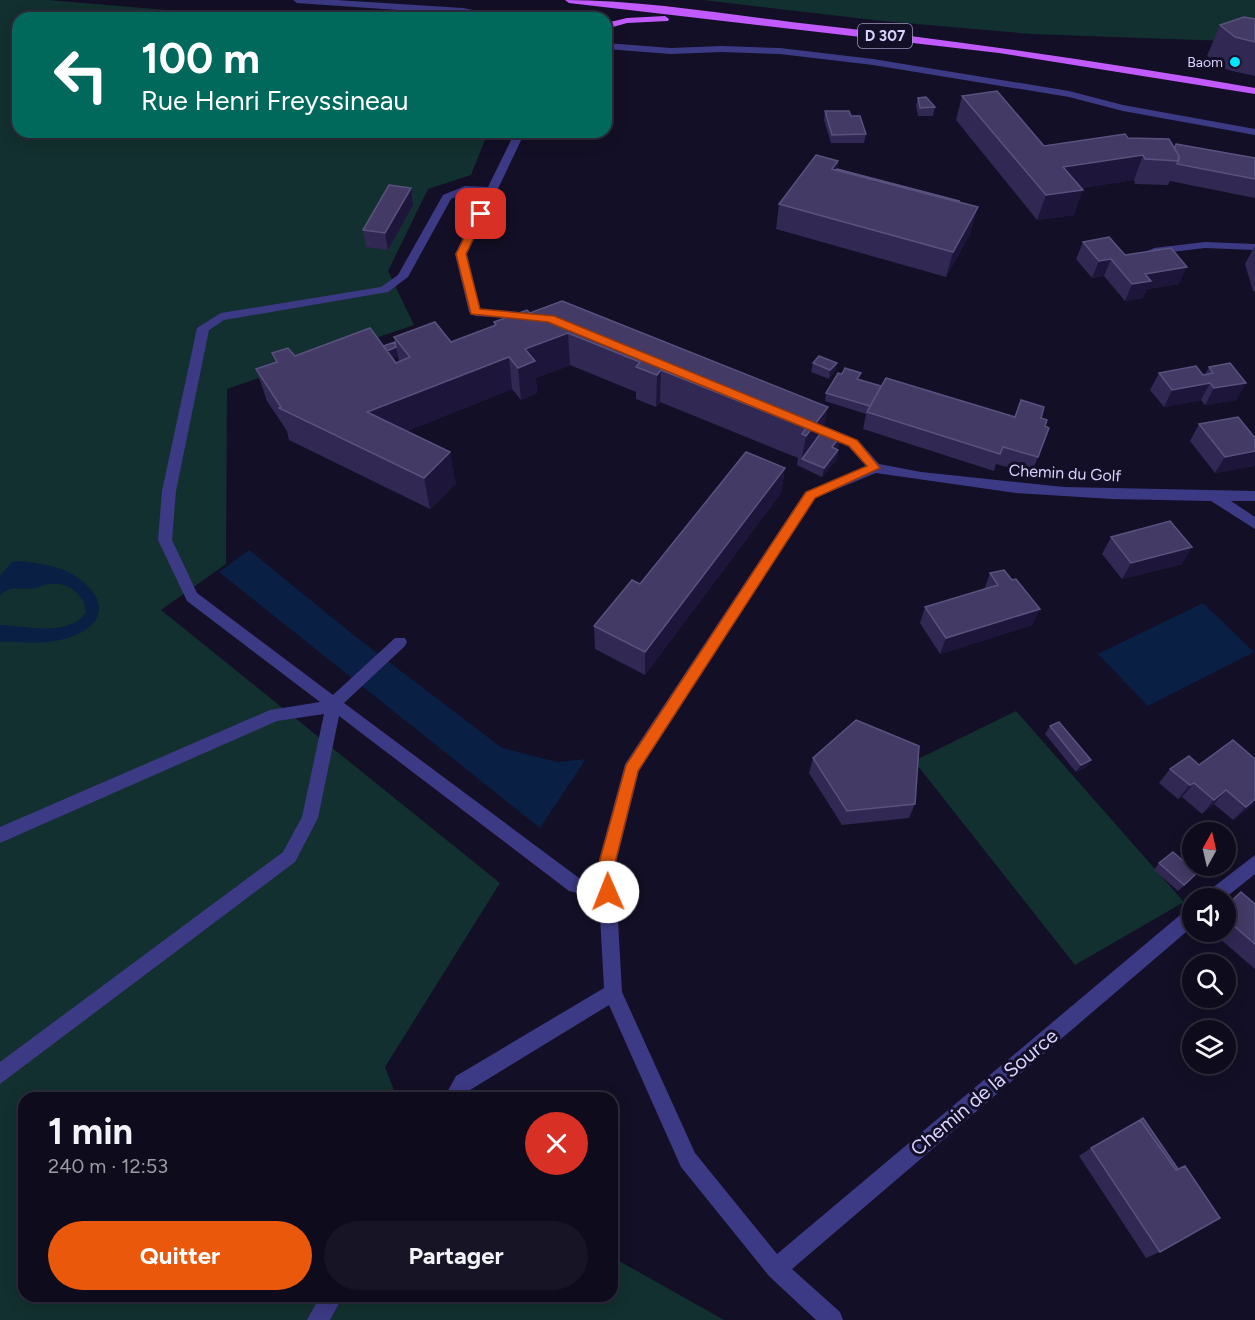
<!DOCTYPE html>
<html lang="fr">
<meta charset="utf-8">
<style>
:root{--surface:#0e0b1c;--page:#171425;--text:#f1f3f6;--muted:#9b9ba3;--line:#2e2b3b;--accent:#ea580c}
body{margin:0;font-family:Figtree,sans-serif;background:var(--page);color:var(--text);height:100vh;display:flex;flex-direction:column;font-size:22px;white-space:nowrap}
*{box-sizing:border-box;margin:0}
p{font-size:20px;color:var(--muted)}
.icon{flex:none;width:33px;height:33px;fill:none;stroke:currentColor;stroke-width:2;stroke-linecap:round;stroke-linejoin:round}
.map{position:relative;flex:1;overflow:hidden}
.panel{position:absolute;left:18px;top:1092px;width:600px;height:210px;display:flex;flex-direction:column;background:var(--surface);border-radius:18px;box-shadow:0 3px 15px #0003,0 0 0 2px var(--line)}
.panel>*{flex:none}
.guide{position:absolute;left:12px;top:12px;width:600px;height:126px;border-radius:18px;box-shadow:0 3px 15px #0003,0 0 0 2px var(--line);background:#00695c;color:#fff;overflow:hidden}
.needle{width:39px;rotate:8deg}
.fabs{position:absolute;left:1182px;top:822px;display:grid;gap:12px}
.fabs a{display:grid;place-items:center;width:54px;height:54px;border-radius:50%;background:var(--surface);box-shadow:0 3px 15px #0003,0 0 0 2px var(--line);font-size:30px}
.pin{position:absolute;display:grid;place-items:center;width:51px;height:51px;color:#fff;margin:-26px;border-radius:12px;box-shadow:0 3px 9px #0006}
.me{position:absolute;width:66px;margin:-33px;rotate:359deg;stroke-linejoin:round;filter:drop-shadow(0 0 4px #0008)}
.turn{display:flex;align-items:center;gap:21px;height:126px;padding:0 30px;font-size:27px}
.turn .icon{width:78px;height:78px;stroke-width:2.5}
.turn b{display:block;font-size:42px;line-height:51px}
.round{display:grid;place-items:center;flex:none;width:63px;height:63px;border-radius:32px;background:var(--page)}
.head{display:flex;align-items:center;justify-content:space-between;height:102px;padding:0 30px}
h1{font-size:36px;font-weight:700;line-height:45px}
.button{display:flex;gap:12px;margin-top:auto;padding:12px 30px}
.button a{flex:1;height:69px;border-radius:36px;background:var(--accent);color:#fff;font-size:24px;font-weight:700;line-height:69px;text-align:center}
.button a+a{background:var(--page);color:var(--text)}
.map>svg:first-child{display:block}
</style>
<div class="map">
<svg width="1255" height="1320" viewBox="0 0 1255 1320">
<rect width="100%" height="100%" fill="#130f26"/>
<path fill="#12302f" d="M0,0H48L263,18H18V132H488L471,175L428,189L388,271L414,325L227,389L226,564L161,610L500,883L385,1067L397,1098H24V1296H612V1257L724,1320H0Z
M703,0H1255V42L1031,34L882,21Z
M1016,711L1184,902L1075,965L914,761Z"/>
<path fill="#0a1f44" d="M249,550L351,633L502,748L557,762L586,759L540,828L219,572Z
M21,561C35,563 54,565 66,571C111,594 111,628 60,640C40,645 20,641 0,642V625C28,626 67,637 86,613C86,596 67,580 49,584C44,584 40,587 35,588C21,591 11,583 0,596V576L12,562Z
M1203,603L1254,652L1148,706L1098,654Z"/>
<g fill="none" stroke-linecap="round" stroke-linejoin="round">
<path fill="#3d3a85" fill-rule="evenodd" d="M293,0H336L463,8L514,18L297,3Z
M606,43L671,48L722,46L780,48L873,59L1069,91L1123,105L1255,129V135L1123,111L1069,97L873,65L780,54L722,52L671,54L606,49Z
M515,132H525L467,254L480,309L532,313L538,317L536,320L475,316L469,312L455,254L485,193L467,192L451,199L408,277L388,292L224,320L209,330L176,491L172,540L197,593L333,695L395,638H405L407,642L405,646L344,703L579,878L598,882L597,867L625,764L805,492L866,466L848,446L817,433V427H827L858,440L879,464L921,472L1064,487L1255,491V501H1231L1255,517V529L1211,501L1112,499L1016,493L876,473L815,498L639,771L615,867L622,992L695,1153L777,1254L1186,910L1192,908V927L792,1269L840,1312L843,1320H816L769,1276L681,1167L609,1005L470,1090L465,1098H444L456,1076L604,988L599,898L569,891L339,716L318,818L295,862L0,1084V1062L283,852L302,817L324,714L277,721L0,843V827L270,710L320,702L187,601L158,540L162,491L197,328L221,313L381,287L398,275L443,195L465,186L488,187Z
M1205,242L1255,244V250L1205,248L1154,254L1148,251L1154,248Z
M1255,855V874L1225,898H1205L1207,892Z
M320,1296H343L330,1320H307Z"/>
<path fill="#c25bff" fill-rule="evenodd" d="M565,0C640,0 716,13 791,22C946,39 1101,61 1255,88V94L999,53L569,3Z
M665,16L669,19L668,21L627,23L606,29V23L627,18Z"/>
</g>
<path fill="#312854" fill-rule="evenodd" d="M1255,19V76L1232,71L1222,68L1207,56L1220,25Z
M962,96L1044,146L1128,138L1174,147L1176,144L1255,158V198L1170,181L1168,185L1135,184L1134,180L1081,188L1074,215L1037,220L956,120Z
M918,98L935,107L933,116H918L916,106Z
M825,111L851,116L866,134L864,143H831L824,120Z
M838,161L837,169L959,202L971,232L946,277L776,229L779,204Z
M413,205L388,250L366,247L363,230Z
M1083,242L1125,255L1179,284L1147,289L1143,298L1125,301L1104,276L1092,278L1076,259Z
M1254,247H1255V291H1253L1245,264Z
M530,313L840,437L839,446L836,449L838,450L837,459L822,477L797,465L798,458L660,402L656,407L636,399V392L570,365L536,378L537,393L521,400L512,389L407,431L456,483L430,509L289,440L287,431L267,401L256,369L275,363L272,353L295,356L383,346L395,342L394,337L451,342L494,326V322ZM398,356L399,362L396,363L392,358Z
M813,363H837L835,371L829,379L811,372Z
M1209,367L1246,383L1236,400L1205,405L1201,400L1164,407L1150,390L1159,373L1203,375H1205Z
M859,379L881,386L1015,417L1041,418L1045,426L1038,457L1031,474L996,464L994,471L863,429L866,414L825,401L826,393Z
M1199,424L1255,438V464L1254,466L1215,473L1190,441Z
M785,468L781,493L645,675L595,649L594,626L640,584Z
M1111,537L1182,564L1122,579L1102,554Z
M990,573L1012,580L1040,609L1032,625L940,654L920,623L925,607L984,590Z
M1050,726L1091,760L1086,767L1076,772L1045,734Z
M813,758L915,804L909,818L842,825L809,773Z
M1255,759V803L1233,820L1214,804L1202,814L1182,797L1178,799L1159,783L1170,769L1199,765Z
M1159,863L1191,880L1178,891L1154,870Z
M1255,904V969L1212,932H1226V906Z
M1091,1148L1160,1252L1146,1258L1079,1156Z"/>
<path fill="#1d163a" d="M1143,155L1134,180L1055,192L1063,167Z
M838,161L835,178L832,169Z
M411,188L413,205L388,250L385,233Z
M1083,190L1074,215L1037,220L1046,195Z
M978,207L971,232L946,277L953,252Z
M1111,259L1104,276L1092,278L1099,261Z
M1187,267L1179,284L1147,289L1143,298L1125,301L1132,284L1145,274Z
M568,333L570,365L536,378L537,393L521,400L518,368L525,349Z
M396,347L398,356L386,360L384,352Z
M509,357L512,389L375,444L367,412Z
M837,363L835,371L829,379L830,370Z
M661,370L660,402L656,407L657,375Z
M1210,383L1201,400L1164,407L1172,390Z
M1246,383L1236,400L1205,405L1214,388Z
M828,407L822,439L802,459L800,467L806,436Z
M840,437L839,446L830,456L832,447Z
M838,450L837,459L822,477L824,468Z
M1255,451V464L1254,466L1215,473L1225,457Z
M450,452L456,483L430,509L424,478Z
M785,468L781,493L645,675V652Z
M1192,547L1182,564L1122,579L1131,563Z
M1040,609L1032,625L940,654L946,638Z
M1091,760L1086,767L1076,772L1081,765Z
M1194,783L1182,797L1178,799L1190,785Z
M1226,790L1214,804L1202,814L1214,800Z
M1255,799V803L1233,820L1246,807Z"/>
<path fill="#433a66" stroke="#5a527e" stroke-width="1.5" d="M1244,17L1255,19V42L1235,37L1220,25Z
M997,91L1044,146L1125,134L1128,138L1169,139L1179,156V161L1145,159L1143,155L1063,167L1083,190L1046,195L962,96Z
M926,97L935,107L920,108L918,98Z
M825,111H849L851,116H860L866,134L832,135Z
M1176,144L1255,158V179L1177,164L1179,156L1174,147H1175Z
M816,155L838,161L832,169L978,207L953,252L779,204Z
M837,169L959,201L958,202L836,170Z
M389,185L411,188L385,233L363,230Z
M1109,237L1125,255L1171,248L1187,267L1145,274L1151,281L1132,284L1111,259L1099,261L1083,242Z
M562,301L828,407L806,436L802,434L806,428L661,370L657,375L636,367L640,362L568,333L525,349L535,361L518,368L509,357L367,412L450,452L424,478L279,408L281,407L256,369L277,362L272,353L288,348L295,356L370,328L396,363L410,357L394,337L435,322L451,342L496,325L494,322L527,310L530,313Z
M395,342L396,347L387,351L383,346Z
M819,356L837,363L830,370L813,363Z
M1230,363L1246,383L1214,388L1210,383L1172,390L1159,373L1196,366L1203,375L1213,373L1209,367Z
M845,368L861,373L857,379L881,386L870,406L826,393L838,373L842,374Z
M886,378L1015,417L1021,400L1044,407L1041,418L1047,420L1045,426L1049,428L1038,457L1003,447L1000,454L867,412Z
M1238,417L1255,438V451L1225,457L1199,424Z
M823,430L840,437L832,447L838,450L824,468L802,459Z
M746,452L785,468L645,652L594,626L632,580L640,584Z
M1170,521L1192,547L1131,563L1111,537Z
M1004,570L1012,580L1016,579L1040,609L946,638L925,607L998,585L990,573Z
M856,720L919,746L915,804L847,811L813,758Z
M1059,722L1091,760L1081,765L1050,726Z
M1233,740L1255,759V799L1246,807L1226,790L1214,800L1194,783L1190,785L1170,769L1189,756L1199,765Z
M1173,852L1197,873L1184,885L1159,863Z
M1241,892L1255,904V944L1226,919V906Z
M1143,1118L1178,1169L1176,1170L1140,1120Z
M1140,1120L1176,1170L1185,1166L1220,1218L1160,1252L1091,1148Z"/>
<path fill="#ea580c" stroke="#983908" stroke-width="1.5" d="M481,211L485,214L466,254L480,309L554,316L857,440L880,468L815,498L638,771L614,867L615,892L613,897L608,899L602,897L598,867L626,765L806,492L867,466L849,446L548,322L471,314L456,254L476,214Z"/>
<circle fill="#00e5ff" stroke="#130f26" stroke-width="2" cx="1235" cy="62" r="6"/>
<g text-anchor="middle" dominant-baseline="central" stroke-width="6" stroke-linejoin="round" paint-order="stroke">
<g font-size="14" fill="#d9d4ff" stroke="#130f26" text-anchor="end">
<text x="1223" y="62">Baom</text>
</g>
<rect fill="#130f26" stroke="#9e99be" stroke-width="1.5" x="858" y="24" width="54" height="24" rx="4.5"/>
<g font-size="15" font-weight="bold" fill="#d9d4ff">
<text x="885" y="36">D 307</text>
</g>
<g font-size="16" fill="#d9d4ff" stroke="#130f26">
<text transform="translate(1065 473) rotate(3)">Chemin du Golf</text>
</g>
<g font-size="20" fill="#d9d4ff" stroke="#130f26">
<text transform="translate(984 1092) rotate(-40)">Chemin de la Source</text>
</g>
</g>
</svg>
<div class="fabs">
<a><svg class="needle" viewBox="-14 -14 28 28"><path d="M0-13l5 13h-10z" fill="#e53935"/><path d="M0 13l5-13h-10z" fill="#9b9ba3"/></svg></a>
<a><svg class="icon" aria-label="sound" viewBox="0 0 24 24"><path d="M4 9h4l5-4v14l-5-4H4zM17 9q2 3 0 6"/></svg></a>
<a><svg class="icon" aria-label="search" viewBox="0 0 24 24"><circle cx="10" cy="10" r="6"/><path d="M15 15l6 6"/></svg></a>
<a><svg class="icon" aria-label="layers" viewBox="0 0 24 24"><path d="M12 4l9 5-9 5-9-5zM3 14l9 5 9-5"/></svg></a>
</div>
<div class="pin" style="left:481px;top:214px;background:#d93025"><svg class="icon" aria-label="arrive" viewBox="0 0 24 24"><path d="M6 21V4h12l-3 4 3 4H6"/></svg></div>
<svg class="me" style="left:608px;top:892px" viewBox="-20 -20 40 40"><circle r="19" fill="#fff"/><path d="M0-13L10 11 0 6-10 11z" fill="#ea580c"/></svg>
<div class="guide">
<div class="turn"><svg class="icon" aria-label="left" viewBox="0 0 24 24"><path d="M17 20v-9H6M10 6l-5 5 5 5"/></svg><div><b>100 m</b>Rue Henri Freyssineau</div></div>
</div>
<section class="panel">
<div class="head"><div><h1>1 min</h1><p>240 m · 12:53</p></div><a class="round" style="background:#d93025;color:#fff"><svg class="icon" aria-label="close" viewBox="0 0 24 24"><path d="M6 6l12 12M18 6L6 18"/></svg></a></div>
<div class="button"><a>Quitter</a><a>Partager</a></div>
</section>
</div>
